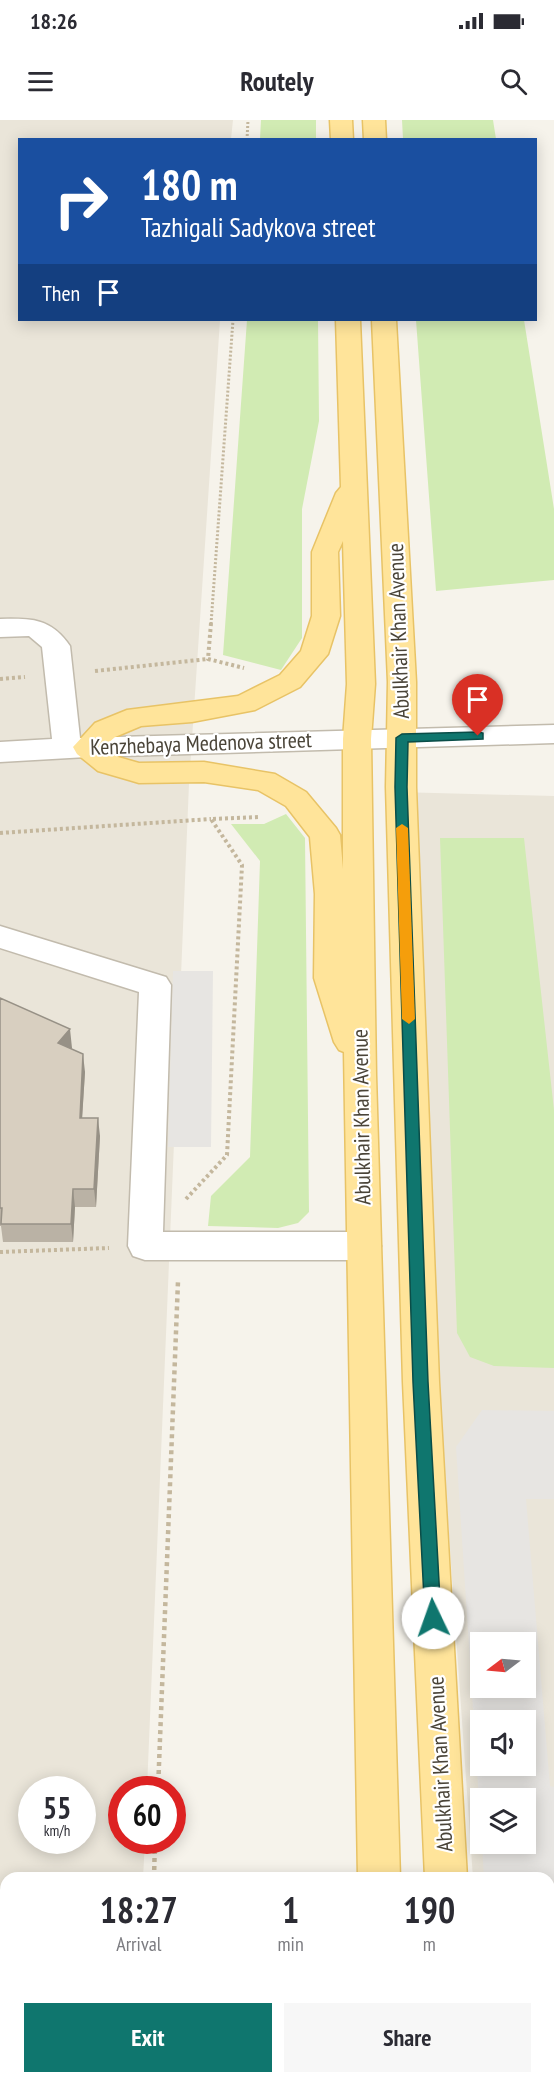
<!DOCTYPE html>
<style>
:root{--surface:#fff;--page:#f7f7f7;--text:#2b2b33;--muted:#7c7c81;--accent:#0f766e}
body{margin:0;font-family:"PT Sans Narrow",sans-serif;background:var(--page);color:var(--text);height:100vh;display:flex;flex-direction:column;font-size:22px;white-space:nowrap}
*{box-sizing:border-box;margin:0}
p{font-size:20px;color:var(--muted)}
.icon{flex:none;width:33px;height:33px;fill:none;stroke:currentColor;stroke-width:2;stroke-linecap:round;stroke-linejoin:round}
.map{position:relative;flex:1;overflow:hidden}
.side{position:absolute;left:0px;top:1752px;width:555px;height:212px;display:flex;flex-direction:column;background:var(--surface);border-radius:18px 18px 0 0;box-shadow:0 3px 15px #0003}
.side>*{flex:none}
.hud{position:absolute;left:18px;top:18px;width:519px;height:183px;border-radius:0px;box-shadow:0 3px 15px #0003;background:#1a4fa0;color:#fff;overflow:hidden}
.needle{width:39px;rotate:254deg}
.tools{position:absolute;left:470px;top:1512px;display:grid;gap:12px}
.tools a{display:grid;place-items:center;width:66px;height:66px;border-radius:0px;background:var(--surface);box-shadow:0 3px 15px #0003;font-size:30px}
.speed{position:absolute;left:18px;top:1656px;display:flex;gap:12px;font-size:30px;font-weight:700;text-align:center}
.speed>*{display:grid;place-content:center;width:78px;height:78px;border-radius:50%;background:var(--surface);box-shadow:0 3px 15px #0003;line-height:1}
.speed small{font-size:15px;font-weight:400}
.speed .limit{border:9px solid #d22;background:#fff;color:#111}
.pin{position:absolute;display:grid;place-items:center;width:51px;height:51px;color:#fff;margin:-62px -26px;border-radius:50% 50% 50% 0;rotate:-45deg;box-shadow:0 0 6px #0007}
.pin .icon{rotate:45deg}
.me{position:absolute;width:66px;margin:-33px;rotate:357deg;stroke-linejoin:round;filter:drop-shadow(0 0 4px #0008)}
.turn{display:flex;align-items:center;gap:21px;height:126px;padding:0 24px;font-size:27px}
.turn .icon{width:78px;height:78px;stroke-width:2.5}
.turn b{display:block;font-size:42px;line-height:51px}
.then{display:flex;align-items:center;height:57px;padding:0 24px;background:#0003;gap:12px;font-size:22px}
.eta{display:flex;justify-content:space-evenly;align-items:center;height:102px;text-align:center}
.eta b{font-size:36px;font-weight:700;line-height:42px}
.cta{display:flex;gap:12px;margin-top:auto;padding:12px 24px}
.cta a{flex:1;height:69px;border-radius:0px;background:var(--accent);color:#fff;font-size:24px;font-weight:700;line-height:69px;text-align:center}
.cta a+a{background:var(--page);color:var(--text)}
.status{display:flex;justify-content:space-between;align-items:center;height:42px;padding:0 30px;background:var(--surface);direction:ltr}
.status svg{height:16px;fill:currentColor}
header{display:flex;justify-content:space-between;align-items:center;height:78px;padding:0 24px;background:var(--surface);font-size:27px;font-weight:700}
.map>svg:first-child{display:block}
</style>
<div class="status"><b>18:26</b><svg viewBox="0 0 49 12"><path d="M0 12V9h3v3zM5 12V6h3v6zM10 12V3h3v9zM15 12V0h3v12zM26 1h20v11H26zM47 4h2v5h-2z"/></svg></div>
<header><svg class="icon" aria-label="menu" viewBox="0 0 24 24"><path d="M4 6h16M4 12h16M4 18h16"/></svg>Routely<svg class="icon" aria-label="search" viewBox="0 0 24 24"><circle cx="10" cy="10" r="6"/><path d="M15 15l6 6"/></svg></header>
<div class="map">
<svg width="554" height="1963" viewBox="0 0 554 1963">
<rect width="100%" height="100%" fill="#f6f3eb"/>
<path fill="#eae5d9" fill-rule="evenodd" d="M0,0H233L231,19L20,20V200H220L189,664L147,1669L122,1670V1720L145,1721L143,1758H6V1958H135V1963H0ZM32,1670H82V1720H32Z
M397,672L554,676V1963H487L486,1958H549V1758H473ZM480,1522H525V1568H480ZM480,1600H525V1646H480ZM480,1678H525V1724H480Z"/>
<path fill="#d1ebb3" d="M261,0H316V19H260Z
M402,0H493L496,19H403Z
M247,200H318L319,301L302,389V518L281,550L223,535Z
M416,200H524L554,389V460L436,471Z
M286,694L305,718L309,1092L298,1103L278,1108L208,1106L211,1076L250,1037L260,741L231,704H264Z
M440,718H524L554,990V1248L494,1246L470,1237L457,1213Z
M549,1921H554V1963H501V1958H549Z"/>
<path fill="#e7e5e2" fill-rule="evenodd" d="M173,851H213L211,1027H168Z
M482,1290L554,1291V1379H526L550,1666L554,1667V1824L549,1758H484L482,1724H525V1678H480V1696L456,1327ZM480,1522H525V1568H480ZM480,1600H525V1646H480Z"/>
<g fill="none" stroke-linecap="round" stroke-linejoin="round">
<g stroke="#c2bbad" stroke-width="3">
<path id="minor" d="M0,499C31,498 51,498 70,526L80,618L554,605V623L87,637L0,642V622L52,619L42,527L29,516L0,517Z
M0,806L166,857L171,865L163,1112H364L376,1116L381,1126L376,1136L364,1140H145L133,1136L128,1126L139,872L0,828Z"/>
</g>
<g stroke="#e8c366" stroke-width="3">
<path id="major" d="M330,0H352L353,20H331Z
M363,0H385L386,20H364Z
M336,200H360L375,564L371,619L376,955L400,1758H358L344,932L339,930L334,922L314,858L315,774L310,717L286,686L258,670L204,662L139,663L129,660L98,651L77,634L73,627L95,603L127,590L238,576L280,555L301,531L312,496V432L336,373L341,367ZM343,421L347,564L343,619V749L340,715L336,708L306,672L275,654L204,642L139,643L118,637L105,626L115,617L141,606L192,602L255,590L300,567L328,534L340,496L338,432Z
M372,200H396L416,562V667L439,1262L467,1758H425L403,1262L386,667L388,562Z
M361,1958H405V1963H361Z
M433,1958H477L478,1963H434Z"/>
</g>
<path stroke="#c4b79d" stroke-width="3" stroke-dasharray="2 2" stroke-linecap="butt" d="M247,20L248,0
M211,504L233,200"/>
<path stroke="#c4b79d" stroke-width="4" stroke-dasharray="3 3" stroke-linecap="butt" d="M211,503L208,539L244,548
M95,551L208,539
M0,559L25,557
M0,713L211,699
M186,1079L227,1035L242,745L211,699L259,697
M0,1132L109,1128"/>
<path stroke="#c4b79d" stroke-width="4.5" stroke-dasharray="4 4" stroke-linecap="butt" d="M158,1670L178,1161
M154,1758L155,1720
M146,1958V1963"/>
<use href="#minor" fill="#fff" fill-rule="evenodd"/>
<use href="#major" fill="#ffe49a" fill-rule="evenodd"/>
</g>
<path fill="#bab2a5" d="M0,878L72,928L71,929L85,952L82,998L100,1016L96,1087H75L73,1122H3L1,1106H0Z"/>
<path fill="#979186" d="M70,909L72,928L60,941L58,923Z
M83,934L85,952L81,1016L80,998Z
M98,998L100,1016L96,1087L94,1069Z
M73,1069L75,1087L73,1122L71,1104Z"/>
<path fill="#d8cfc0" stroke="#979186" stroke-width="1.5" d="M0,878L70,909L58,923L83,934L80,998H98L94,1069H73L71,1104H1L2,1088H0Z"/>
<path fill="#0f766e" stroke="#0a4d48" stroke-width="1.5" d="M478,612L483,613V619L408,622L407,667L428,1262L441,1498L438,1503L433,1506L427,1503L425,1498L413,1262L395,667L396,618L402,614Z"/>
<path fill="#f59e0b" d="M402,704L408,708L415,899L409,904L402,899L396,708Z"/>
<g text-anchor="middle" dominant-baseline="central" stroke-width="4.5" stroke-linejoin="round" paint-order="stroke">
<g font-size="22" fill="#4a4438" stroke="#fff">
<text transform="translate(398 511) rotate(-92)">Abulkhair Khan Avenue</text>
<text transform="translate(201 623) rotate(-2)">Kenzhebaya Medenova street</text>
<text transform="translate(361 997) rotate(-91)">Abulkhair Khan Avenue</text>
<text transform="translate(440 1644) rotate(-93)">Abulkhair Khan Avenue</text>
</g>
</g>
</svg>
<div class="tools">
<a><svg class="needle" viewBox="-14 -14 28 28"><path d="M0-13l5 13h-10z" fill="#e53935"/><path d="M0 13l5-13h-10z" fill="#7c7c81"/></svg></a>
<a><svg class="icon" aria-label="sound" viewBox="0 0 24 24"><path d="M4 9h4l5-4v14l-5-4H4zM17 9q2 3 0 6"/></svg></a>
<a><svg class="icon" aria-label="layers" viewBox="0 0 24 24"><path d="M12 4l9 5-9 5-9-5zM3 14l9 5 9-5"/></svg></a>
</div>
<div class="speed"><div>55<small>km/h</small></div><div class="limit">60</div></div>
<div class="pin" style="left:478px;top:616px;background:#d93025"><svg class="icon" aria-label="arrive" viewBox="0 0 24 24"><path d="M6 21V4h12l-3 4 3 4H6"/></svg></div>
<svg class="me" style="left:433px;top:1498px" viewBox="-20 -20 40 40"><circle r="19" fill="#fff"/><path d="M0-13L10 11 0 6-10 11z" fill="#0f766e"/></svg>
<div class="hud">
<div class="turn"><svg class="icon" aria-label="right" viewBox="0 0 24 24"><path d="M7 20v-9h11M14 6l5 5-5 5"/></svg><div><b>180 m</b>Tazhigali Sadykova street</div></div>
<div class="then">Then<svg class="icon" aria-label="arrive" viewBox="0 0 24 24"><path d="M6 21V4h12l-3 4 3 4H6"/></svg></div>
</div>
<section class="side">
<div class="eta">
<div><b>18:27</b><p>Arrival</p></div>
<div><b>1</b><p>min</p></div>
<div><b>190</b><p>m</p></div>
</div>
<div class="cta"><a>Exit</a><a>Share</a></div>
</section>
</div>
